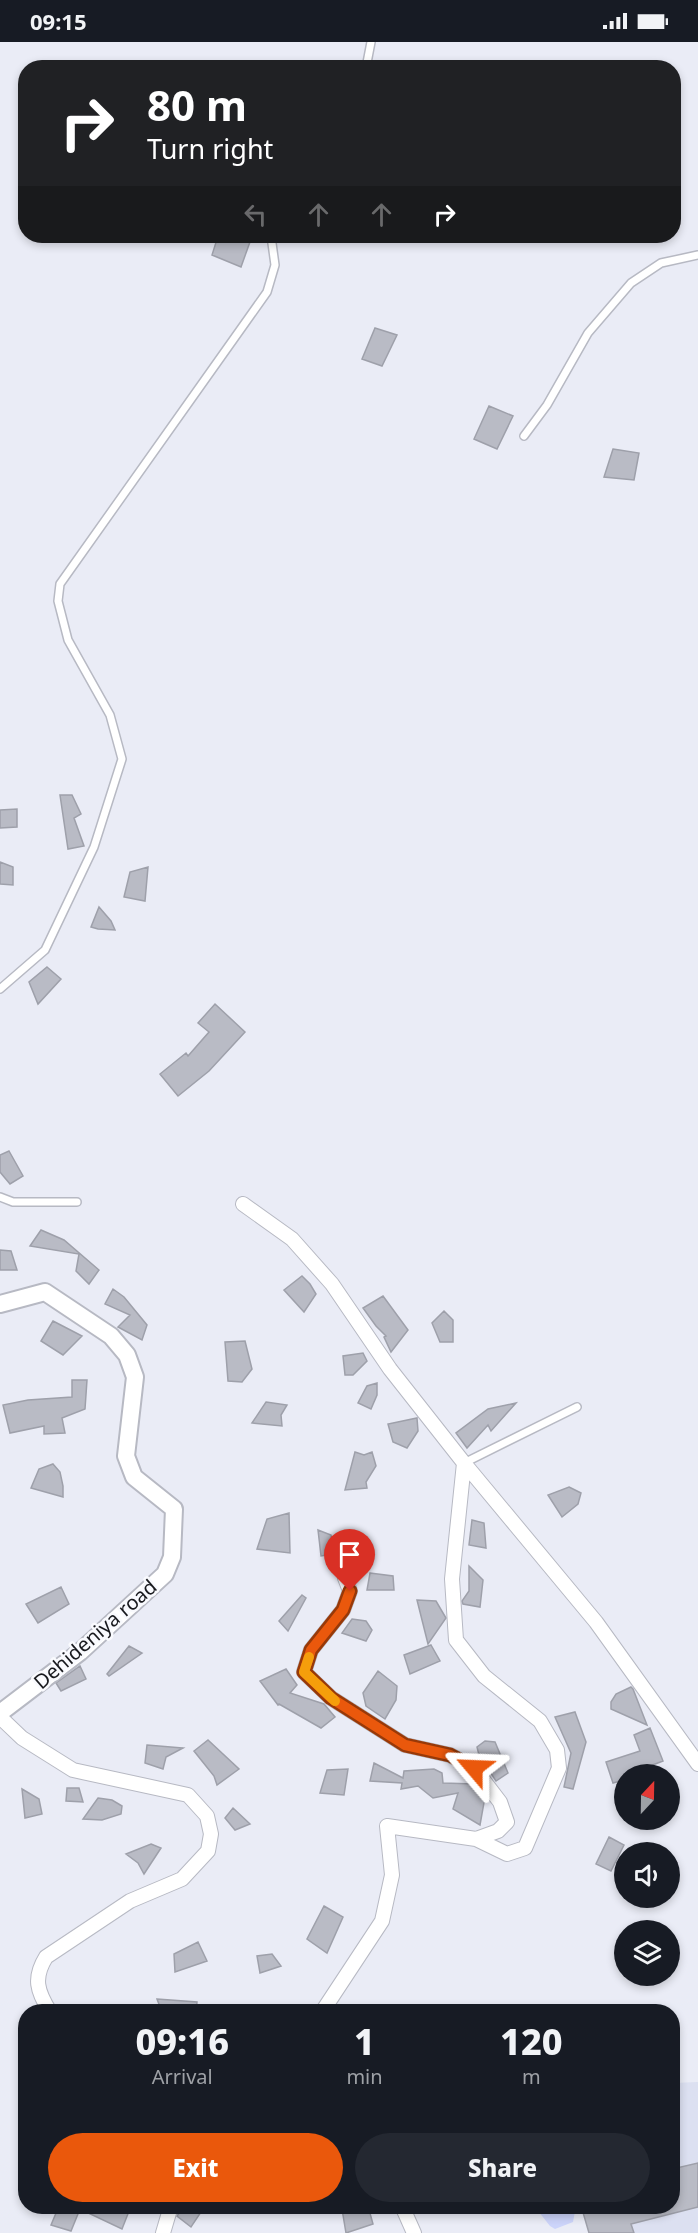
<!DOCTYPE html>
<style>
:root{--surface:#171b24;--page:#242831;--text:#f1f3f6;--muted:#9ea1a6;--accent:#ea580c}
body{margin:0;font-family:"Noto Sans",sans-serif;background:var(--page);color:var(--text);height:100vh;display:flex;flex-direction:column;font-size:22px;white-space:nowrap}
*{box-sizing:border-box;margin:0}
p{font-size:20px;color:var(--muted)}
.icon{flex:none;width:33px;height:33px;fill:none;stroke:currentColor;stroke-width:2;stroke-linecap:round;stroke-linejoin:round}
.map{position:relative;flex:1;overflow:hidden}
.side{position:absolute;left:18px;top:1962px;width:662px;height:210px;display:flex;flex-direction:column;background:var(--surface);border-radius:24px;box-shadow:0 3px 9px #0003}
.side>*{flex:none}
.banner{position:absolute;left:18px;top:18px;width:663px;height:183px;border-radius:24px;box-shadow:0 3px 9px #0003;background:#202124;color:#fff;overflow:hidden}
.needle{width:39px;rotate:22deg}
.tools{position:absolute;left:614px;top:1722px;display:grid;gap:12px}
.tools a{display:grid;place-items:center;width:66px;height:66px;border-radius:50%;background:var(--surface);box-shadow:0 3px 9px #0003;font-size:30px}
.pin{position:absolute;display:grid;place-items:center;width:51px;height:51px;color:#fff;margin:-62px -26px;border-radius:50% 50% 50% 0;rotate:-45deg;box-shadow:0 0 6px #0007}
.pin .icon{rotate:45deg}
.me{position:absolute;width:66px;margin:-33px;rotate:296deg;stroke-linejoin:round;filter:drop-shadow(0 0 4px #0008)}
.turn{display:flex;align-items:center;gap:21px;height:126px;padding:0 30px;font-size:27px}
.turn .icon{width:78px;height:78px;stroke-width:2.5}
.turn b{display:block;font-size:42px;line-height:51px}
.lanes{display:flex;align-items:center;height:57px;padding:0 30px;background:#0003;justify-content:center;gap:30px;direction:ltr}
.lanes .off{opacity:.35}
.eta{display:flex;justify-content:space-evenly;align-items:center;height:102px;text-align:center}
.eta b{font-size:36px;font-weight:800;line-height:42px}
.button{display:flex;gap:12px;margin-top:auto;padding:12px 30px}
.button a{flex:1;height:69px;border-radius:36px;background:var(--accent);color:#fff;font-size:24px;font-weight:800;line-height:69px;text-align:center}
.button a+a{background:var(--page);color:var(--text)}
.status{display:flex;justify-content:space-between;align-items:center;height:42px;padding:0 30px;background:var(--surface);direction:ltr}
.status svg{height:16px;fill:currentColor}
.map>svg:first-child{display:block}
</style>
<div class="status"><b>09:15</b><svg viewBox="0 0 49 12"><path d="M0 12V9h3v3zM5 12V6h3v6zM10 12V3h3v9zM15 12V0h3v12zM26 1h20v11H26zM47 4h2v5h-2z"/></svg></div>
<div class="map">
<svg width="698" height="2191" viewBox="0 0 698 2191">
<rect width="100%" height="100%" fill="#eaecf6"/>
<path fill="#dce0f1" d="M698,2040V2191H590L672,2164V2041Z"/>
<path fill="#ccd4fa" d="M576,2164L573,2180L555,2187L550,2184L535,2165Z"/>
<path fill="#b9bbc5" stroke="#9ea0aa" stroke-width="1.5" d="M218,194H245L251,197L241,225L212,213Z
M375,286L397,293L382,324L362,317Z
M489,364L513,374L497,407L474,397Z
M613,407L639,411L634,438L604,435Z
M60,753H72L81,772L74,776L84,804L68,807Z
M17,767V785L0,786V768Z
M0,820L13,825V843L0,842Z
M148,825L145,859L124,855L130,830Z
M99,865L111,879L115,888L98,887L91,885Z
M47,925L61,937L38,962L29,940Z
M215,962L245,990L209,1029L178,1054L160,1032L186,1011L188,1014L209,990L198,981Z
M9,1109L23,1134L10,1142L0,1130V1113Z
M41,1188L64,1198L99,1228L89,1242L76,1229L79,1212L30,1204Z
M0,1208L11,1209L17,1228H0Z
M302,1234L310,1242L316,1252L304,1270L284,1248Z
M113,1247L124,1255L147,1283L142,1298L118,1285L130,1273L105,1262Z
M383,1254L408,1288L391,1310L384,1295L386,1294L376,1284L363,1266Z
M444,1269L453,1278V1300H440L432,1281Z
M53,1279L82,1294L63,1313L41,1299Z
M245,1299L252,1327L242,1340L228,1339L225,1300Z
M363,1311L367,1319L353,1333H345L343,1314Z
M72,1338H87L85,1367L62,1376L65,1391L44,1392V1384L10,1391L3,1363L28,1358L72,1355Z
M377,1341V1353L371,1367L358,1361L367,1344Z
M266,1360L287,1363L281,1373L282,1384L252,1381Z
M516,1361L491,1389L488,1383L467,1406L456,1391L488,1367Z
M417,1376L418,1389L407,1406L393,1400L388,1382Z
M355,1410L364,1413L372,1410L376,1424L366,1440L367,1446L345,1448Z
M53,1422L60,1430L63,1444V1455L31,1446L39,1427Z
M569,1445L581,1451L578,1462L562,1475L548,1453Z
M289,1471L290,1511L257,1507L267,1477Z
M472,1478L484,1481L486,1506L469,1503Z
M318,1488L331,1493L334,1512L321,1514Z
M469,1524L483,1538L480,1565L463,1562L462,1559L469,1549Z
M370,1531L393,1534L394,1548H367Z
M61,1545L69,1562L38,1581L26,1562Z
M302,1553L306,1556L288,1589L279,1579Z
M417,1558L436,1559L446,1576L428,1602Z
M352,1577L366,1579L372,1588L366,1599L342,1591Z
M431,1603L440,1619L410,1632L404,1613Z
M129,1604L142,1611L109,1634L107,1632Z
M80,1624L86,1637L61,1649L56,1641Z
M286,1627L297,1643L290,1651L324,1662L335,1675L321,1686L279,1662L278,1663L260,1639Z
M378,1629L397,1644L396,1658L385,1677L366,1664L363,1651Z
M631,1645L633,1647L647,1683L611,1667V1660L616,1652Z
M575,1670L586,1700L573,1747L564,1745L571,1711L555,1675Z
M650,1686L663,1719L629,1732H624V1738L613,1741L606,1720L640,1709L634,1693Z
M208,1698L239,1727L217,1743L214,1734L194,1709Z
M485,1699L495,1700L508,1731L496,1739L479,1713L477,1705Z
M147,1703L183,1706L166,1715L163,1727L145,1721Z
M374,1721L403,1736L404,1729L434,1727L442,1731L443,1741L475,1742L485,1755L480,1783L453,1767L458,1751L433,1756L418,1744L401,1747L402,1741L370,1739Z
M348,1727L344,1753L320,1751L327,1728Z
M67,1746H79L83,1760L66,1759Z
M22,1747L39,1757L42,1772L25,1776Z
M98,1756L112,1758L122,1764L121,1772L102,1778L83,1777Z
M233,1766L250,1782L235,1788L225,1776Z
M609,1795L624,1803L611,1829L596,1822Z
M151,1802L161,1806L144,1832L138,1821L126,1812Z
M324,1864L343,1875L327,1911L307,1897Z
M198,1900L207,1919L175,1930L174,1912Z
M272,1912L281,1924L260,1931L257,1914Z
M157,1957L197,1960L196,1970H162Z
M698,2121V2165L631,2182L634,2191H589L582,2167L589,2164H672V2127Z
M59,2164H131L122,2187L80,2167L71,2189L51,2183Z
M184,2164H205L191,2185L177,2174Z
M358,2164H368L373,2182L346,2191L342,2167Z"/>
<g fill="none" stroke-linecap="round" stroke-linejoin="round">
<g stroke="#b7b9c3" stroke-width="10">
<path id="service" d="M366,26L371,0
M524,394L547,363L588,291L631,241L661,221L698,213
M0,947L45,908L94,805L122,717L110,673L68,598L58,559L60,542L267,250L275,223L271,194
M0,1155L13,1160H77
M464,1421L577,1365"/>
</g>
<g stroke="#b7b9c3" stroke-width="16">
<path id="minor" d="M243,1162L292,1197L332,1242L390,1327L464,1421L596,1580L698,1722
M464,1421L452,1537L456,1598L484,1634L540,1679L557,1708L559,1726L525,1806L507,1812L476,1797
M0,1675L22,1696L73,1728L188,1753L207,1774L211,1792L208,1809L182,1837L130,1859L46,1915C33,1936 37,1949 50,1970
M322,1970L382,1879L392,1833L387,1784L476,1797L498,1789L507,1780L500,1760L474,1726L450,1713L405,1703L331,1656L304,1630L311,1608L343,1568L350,1549L345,1536
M402,2164L414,2191
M163,2191L171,2164"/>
</g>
<g stroke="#b7b9c3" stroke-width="20">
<path id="tertiary" d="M0,1262L45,1250L111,1294L127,1313L135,1335L126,1414L134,1435L174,1467L172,1515L165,1532L80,1610L0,1671"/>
</g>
<use href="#service" stroke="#fff" stroke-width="7"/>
<use href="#minor" stroke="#fff" stroke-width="14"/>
<use href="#tertiary" stroke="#fff" stroke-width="16"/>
</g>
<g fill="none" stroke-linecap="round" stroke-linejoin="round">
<g stroke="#983908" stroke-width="15">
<path id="route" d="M350,1549L343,1568L311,1608L304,1630L331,1656L405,1703L450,1713L474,1726"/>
</g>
<use href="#route" stroke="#ea580c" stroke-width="10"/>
<path stroke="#f59e0b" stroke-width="10" d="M309,1615L304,1630L335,1659"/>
</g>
<g text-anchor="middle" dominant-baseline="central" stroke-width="5" stroke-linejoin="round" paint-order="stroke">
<g font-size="20" fill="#191a1e" stroke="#f9fafe">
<text transform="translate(95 1592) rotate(-41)">Dehideniya road</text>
</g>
</g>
</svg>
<div class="tools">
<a><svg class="needle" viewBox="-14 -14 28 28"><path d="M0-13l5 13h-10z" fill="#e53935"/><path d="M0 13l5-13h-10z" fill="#9ea1a6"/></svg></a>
<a><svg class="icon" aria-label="sound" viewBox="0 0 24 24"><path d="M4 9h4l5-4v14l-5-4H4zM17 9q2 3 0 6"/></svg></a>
<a><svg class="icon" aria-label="layers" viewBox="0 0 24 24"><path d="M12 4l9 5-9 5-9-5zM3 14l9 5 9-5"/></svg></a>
</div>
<div class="pin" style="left:350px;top:1549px;background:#d93025"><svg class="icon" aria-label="arrive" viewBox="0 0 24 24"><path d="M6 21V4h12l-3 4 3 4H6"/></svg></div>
<svg class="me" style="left:474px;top:1726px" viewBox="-20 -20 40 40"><path d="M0-17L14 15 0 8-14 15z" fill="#ea580c" stroke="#fff" stroke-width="4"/></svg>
<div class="banner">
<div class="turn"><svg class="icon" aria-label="right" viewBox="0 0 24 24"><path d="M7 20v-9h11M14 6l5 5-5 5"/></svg><div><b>80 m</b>Turn right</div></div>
<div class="lanes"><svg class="icon off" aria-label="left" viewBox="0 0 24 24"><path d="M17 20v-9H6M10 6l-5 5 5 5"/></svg><svg class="icon off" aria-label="ahead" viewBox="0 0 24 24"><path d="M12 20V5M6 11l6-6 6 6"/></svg><svg class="icon off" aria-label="ahead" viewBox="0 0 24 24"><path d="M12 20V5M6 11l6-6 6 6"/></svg><svg class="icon" aria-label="right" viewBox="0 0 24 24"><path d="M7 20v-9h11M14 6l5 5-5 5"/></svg></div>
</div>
<section class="side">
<div class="eta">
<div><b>09:16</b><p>Arrival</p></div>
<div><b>1</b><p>min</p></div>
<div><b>120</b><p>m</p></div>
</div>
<div class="button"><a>Exit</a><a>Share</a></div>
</section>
</div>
